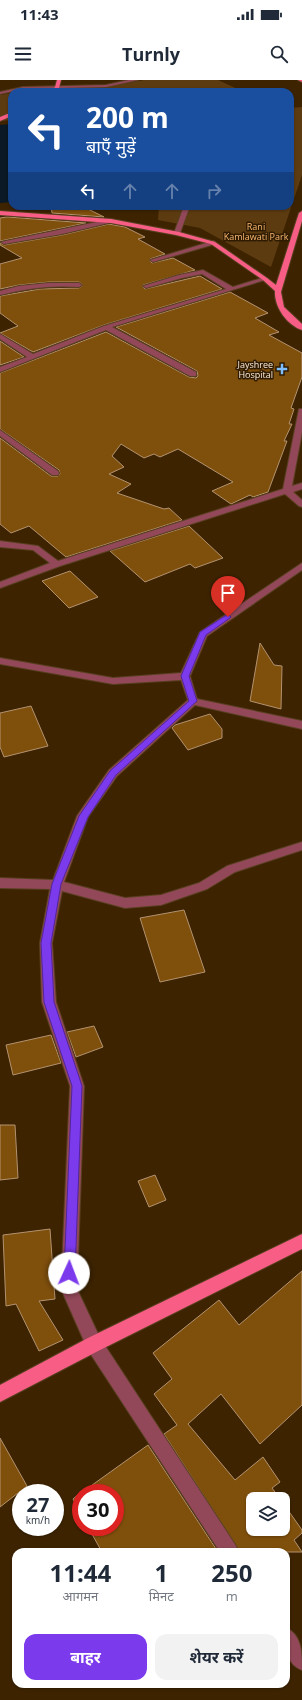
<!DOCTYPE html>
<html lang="hi">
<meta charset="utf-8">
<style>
:root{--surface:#fff;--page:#f2f2f3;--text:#1f2937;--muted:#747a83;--accent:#7c3aed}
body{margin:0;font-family:"Open Sans","Noto Sans Devanagari",sans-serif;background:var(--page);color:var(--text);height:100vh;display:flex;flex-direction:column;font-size:15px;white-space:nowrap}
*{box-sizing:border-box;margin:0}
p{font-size:13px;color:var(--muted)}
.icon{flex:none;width:22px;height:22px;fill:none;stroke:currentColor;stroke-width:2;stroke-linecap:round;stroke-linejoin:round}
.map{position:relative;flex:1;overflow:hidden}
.sheet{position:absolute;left:12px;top:1468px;width:278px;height:140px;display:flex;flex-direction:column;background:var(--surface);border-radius:12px;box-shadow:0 1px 3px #0004}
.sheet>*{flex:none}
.guide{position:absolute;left:8px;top:8px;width:286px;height:122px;border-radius:12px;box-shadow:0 1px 3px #0004;background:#1a4fa0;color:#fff;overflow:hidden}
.controls{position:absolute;left:246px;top:1412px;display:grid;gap:8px}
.controls a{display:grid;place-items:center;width:44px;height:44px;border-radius:8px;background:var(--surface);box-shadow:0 1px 3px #0004;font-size:20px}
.speed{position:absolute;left:12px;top:1404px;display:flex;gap:8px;font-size:20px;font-weight:700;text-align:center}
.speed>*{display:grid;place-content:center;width:52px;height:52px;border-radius:50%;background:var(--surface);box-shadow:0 1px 3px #0004;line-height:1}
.speed small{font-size:10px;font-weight:400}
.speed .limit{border:6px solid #d22;background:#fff;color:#111}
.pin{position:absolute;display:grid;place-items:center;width:34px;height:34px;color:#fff;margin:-41px -17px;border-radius:50% 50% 50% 0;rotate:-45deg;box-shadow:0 0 4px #0007}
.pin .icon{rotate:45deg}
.me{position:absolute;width:44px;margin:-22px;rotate:2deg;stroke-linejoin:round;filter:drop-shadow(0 0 3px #0008)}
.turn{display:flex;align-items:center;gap:14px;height:84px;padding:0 12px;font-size:18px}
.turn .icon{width:52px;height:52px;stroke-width:2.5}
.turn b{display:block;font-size:28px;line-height:34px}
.lanes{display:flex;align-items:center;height:38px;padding:0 12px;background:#0003;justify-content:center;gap:20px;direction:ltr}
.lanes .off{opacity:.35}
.eta{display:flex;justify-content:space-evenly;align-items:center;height:68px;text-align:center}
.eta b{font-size:24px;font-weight:700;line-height:28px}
.cta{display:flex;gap:8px;margin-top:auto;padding:8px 12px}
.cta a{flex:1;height:46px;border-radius:12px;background:var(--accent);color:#fff;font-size:16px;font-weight:700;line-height:46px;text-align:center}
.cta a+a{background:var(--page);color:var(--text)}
.status{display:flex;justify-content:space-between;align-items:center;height:28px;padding:0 20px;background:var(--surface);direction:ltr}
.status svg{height:11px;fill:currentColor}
header{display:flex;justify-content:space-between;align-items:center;height:52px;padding:0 12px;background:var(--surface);font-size:18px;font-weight:700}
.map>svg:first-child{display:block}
</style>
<div class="status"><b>11:43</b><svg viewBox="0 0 49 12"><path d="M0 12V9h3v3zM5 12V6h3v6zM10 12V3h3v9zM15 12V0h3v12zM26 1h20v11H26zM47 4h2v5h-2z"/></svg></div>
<header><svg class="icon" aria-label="menu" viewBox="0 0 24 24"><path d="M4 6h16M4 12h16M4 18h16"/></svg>Turnly<svg class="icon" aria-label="search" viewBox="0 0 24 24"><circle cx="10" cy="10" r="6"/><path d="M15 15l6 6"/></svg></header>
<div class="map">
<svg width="302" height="1620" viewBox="0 0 302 1620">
<rect width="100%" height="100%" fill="#3d2300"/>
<path fill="#5d3b10" d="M144,0H218L244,12H15L89,10Z
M12,13V40L0,41V15Z
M302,27V95L271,187L200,148L158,140L159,126H290V28Z"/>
<path fill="#0b1926" d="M12,44V122L0,123V45Z"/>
<path fill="#7f4f0c" stroke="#b39270" d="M51,126H82L104,137L52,133Z
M7,137H8L86,143L0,161V138Z
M109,144L125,147L145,157L138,159L165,174L150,179L149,180L152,183L173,178L195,190L143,205L142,206L145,209L200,196L222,209L104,245L33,272L0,253L18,246L0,233V216L40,209L79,208L83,205L79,202H49L19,205L0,209V184L22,178L0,165V163L4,165L62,155Z
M230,212L268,233L255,238L279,252L269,255L302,273V297L291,328L294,329L289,344H292L284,361H287L268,412L253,417L250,415L231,424L212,411L233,402L178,369L160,377L154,374L144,378L121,364L112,376L124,387L109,394L131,404L117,413L164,429L169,428L182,440L66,477L29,446L11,453L0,444V358L51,396H58L60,394L59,390L0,349V293L106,252L189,297L196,298L198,296L197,291L116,247Z
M0,261L24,277L0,285Z
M189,446L223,478L195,488L190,484L145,502L110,471Z
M70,491L98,517L69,528L42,501Z
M260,563L274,585L282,586L281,629L250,621Z
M31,626L48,666L4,677L0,667V633Z
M210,634L222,649V658L188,670L172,648L175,645Z
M184,830L205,892L160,902L140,838Z
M94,946L103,967L76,977L67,952Z
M51,955L61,983L13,995L6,965Z
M0,1045H15L18,1098L0,1100Z
M155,1095L166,1120L149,1127L138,1101Z
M50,1149L55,1219L39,1221L63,1260L39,1271L16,1224L6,1226L3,1155Z
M302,1191V1325L260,1364L221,1314L188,1344L235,1400L263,1377L280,1402L272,1408L280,1419H253V1449H283V1423L302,1450V1453L294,1460L302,1472H240L164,1354L177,1345L154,1314L172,1299L153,1273L219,1220L239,1245Z
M0,1358L27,1406L0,1427Z
M148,1365L218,1472H102L88,1447H115V1413H81Z
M80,1413H81V1434L73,1419Z"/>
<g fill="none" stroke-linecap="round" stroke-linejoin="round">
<g stroke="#583f1f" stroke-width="2">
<path id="minor" d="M129,0H138L106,7L23,9L0,14V12L23,7L106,5Z
M184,126H190L180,153L175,154L174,153Z
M111,139L113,140V142L62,154L4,164L1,162Z
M213,161L215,162V164L153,182L150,180Z
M203,190L233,207L265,197L268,199L112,247L196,292V296H190L106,250L0,292V287L27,277L0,259V254L33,274L104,246L226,209L202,194L182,198L146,208L143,206L179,195Z
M49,203H79L82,205L79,207C52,205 27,208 0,215V211L19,206Z
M299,329H302V352L292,406L302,403V409L293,412L302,420V427L299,426L285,414L60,486L0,508V502L50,483L33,470L0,467V461L38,466L58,481L283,409Z
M0,350L58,391L59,393L58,395H52L0,356Z
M302,483V490L207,556L190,596L197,619L302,641V649L195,625L117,696L88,737L64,802L125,818L161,815L199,803L227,786L302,762V770L235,792L207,809L161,825L125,828L62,811L52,863L56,922L84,1006L77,1209L100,1258L236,1466L239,1472H220L88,1270L61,1209L70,1006L42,922L40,863L50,809L0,808V798L53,800L77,736L109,690L188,620L181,600L113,604L0,584V578L113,598L181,593L200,552Z
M286,1548C302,1555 302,1573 302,1590C284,1583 286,1564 286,1548Z"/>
</g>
<g stroke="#583f1f" stroke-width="2">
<path id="major" d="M57,0H61L59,8L55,12H50L55,7Z
M298,0H302V2Z
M12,32V36L0,41V37Z
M0,131L111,139L179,152L215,162L267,198L276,205L297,139L299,133L302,131V141L281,212L284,227L302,244V250C287,245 274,227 275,211L263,200L211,164L176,155L111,143L0,135Z
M302,1154V1169L100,1270L0,1322V1305L88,1258Z"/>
</g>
<use href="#minor" fill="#924858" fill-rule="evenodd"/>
<use href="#major" fill="#f85e85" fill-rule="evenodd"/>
</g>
<path fill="#7c3aed" stroke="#51269a" d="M228,534L231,537L230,538L206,555L189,596L197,621L116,695L88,737L61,804L51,863L54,922L82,1006L75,1193L74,1197L69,1199L65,1197L64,1193L72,1006L44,922L41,863L52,804L79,736L110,691L189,621L181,596L200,552Z"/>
<path fill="#7ebdf9" stroke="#2f1b02" stroke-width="1.5" d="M280 283h4v4h4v4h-4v4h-4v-4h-4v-4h4z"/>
<g text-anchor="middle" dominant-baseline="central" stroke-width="3" stroke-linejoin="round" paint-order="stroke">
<g font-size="9" fill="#fab972" stroke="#2f1b02">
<text x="256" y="146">Rani<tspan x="256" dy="10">Kamlawati Park</tspan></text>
</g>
<g font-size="9" fill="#feecda" stroke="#2f1b02" text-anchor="end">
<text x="273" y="284">Jayshree<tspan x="273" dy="10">Hospital</tspan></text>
</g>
</g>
</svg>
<div class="controls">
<a><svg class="icon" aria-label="layers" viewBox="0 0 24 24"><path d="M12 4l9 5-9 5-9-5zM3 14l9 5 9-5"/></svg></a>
</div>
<div class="speed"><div>27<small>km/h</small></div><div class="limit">30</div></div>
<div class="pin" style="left:228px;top:537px;background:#d93025"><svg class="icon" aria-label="arrive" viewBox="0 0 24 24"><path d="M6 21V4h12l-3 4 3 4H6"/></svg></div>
<svg class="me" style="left:69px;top:1193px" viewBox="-20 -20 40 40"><circle r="19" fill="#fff"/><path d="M0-13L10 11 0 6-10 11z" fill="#7c3aed"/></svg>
<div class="guide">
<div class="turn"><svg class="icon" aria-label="left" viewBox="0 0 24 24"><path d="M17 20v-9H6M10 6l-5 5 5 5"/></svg><div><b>200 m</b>बाएँ मुड़ें</div></div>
<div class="lanes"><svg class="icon" aria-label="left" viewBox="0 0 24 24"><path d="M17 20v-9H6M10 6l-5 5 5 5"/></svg><svg class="icon off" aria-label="ahead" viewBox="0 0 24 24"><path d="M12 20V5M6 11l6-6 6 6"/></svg><svg class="icon off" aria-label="ahead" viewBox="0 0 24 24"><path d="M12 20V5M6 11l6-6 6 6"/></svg><svg class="icon off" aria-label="right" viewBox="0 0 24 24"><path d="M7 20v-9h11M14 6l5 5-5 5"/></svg></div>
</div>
<section class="sheet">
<div class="eta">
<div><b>11:44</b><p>आगमन</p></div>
<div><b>1</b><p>मिनट</p></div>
<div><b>250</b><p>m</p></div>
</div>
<div class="cta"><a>बाहर</a><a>शेयर करें</a></div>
</section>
</div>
